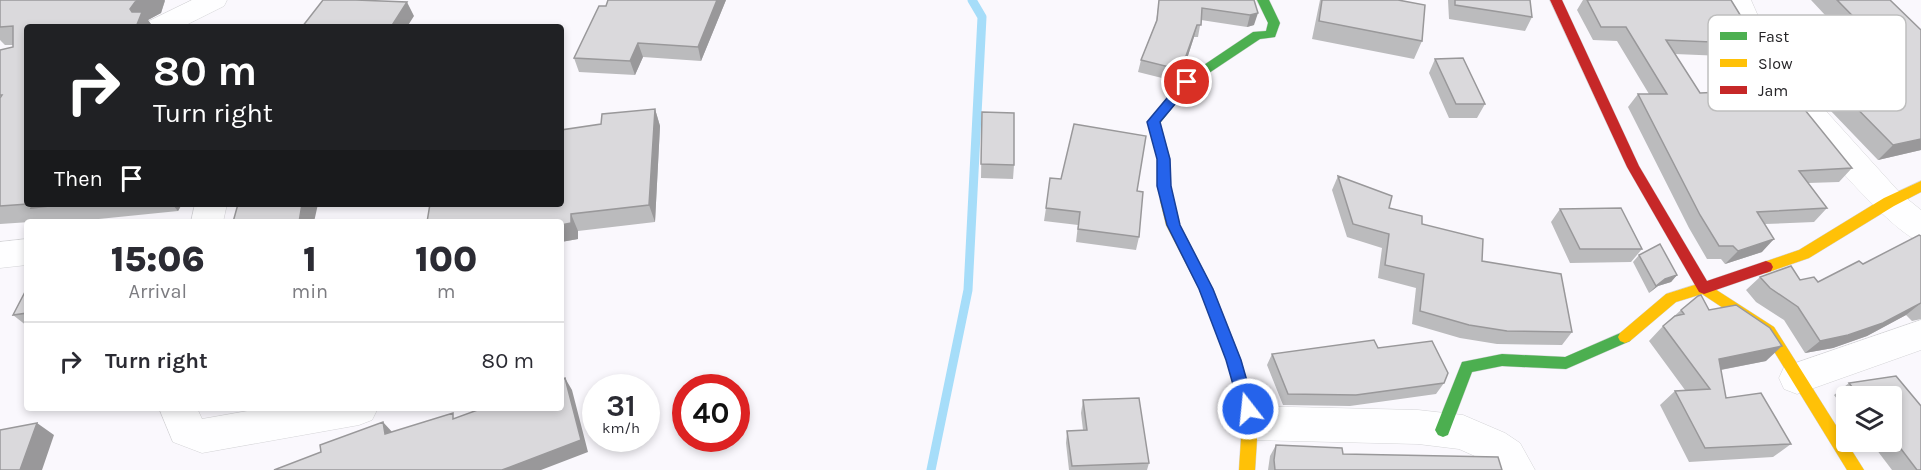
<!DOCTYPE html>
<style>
:root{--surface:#fff;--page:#f7f7f7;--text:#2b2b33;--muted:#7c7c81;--line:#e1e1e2}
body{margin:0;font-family:Karla,sans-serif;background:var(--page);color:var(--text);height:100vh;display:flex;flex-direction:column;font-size:22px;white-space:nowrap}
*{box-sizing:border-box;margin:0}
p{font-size:20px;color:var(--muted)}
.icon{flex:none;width:33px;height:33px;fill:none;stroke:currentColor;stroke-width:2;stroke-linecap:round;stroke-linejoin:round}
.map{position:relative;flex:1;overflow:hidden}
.side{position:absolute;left:24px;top:219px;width:540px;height:192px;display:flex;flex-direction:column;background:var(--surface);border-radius:6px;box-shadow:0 3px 9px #0003}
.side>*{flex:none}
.hud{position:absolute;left:24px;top:24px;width:540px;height:183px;border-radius:6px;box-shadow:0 3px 9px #0003;background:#202124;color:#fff;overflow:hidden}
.tools{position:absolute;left:1836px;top:386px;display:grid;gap:12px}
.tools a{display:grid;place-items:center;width:66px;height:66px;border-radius:6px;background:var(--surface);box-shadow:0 3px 9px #0003;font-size:30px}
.speed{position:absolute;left:582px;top:374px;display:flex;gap:12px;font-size:30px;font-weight:700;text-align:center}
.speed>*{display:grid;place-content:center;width:78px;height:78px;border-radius:50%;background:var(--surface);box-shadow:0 3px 9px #0003;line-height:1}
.speed small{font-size:15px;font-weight:400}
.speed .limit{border:9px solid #d22;background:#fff;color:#111}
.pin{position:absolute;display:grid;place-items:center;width:51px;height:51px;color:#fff;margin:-26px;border:3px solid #fff;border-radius:50%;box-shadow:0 2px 6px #0007}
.me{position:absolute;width:66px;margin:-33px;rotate:344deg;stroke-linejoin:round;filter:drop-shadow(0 0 4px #0008)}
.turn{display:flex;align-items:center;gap:21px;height:126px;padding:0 30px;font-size:27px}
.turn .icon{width:78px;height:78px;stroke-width:2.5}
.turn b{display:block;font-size:42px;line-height:51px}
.then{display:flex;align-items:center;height:57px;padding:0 30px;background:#0003;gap:12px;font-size:22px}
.eta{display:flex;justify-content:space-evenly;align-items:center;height:102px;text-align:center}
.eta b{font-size:36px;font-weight:800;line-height:42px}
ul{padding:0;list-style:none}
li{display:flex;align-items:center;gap:18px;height:78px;padding:0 30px;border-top:2px solid var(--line)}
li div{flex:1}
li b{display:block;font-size:22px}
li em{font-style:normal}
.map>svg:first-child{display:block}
</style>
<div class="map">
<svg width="1921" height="470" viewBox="0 0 1921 470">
<rect width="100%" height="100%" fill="#faf8fd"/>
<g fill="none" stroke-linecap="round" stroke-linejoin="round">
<path stroke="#a6ddf9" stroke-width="9" d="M931,470L968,290L982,17L972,0"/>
<g stroke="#d4d4d7" stroke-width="1">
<path id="street" d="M192,0H227L224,6L182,27H145L149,21Z
M1725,0H1751L1769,41L1797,79L1900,193L1921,210V242C1883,230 1766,85 1744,47C1735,33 1731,15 1725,0Z
M195,204H227L223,222H191Z
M27,239V265L0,268V242Z
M1921,320V350L1797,394L1784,389L1779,378L1784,367Z
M1250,406L1418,410L1463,415L1505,433L1520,443L1535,470H1494L1477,457L1459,449L1418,444L1250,440L1237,435L1231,423L1237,411Z
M159,408H197L202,419L264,408H378L372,420L359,425L202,453L173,442Z"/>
</g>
<g stroke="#d4d4d7" stroke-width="1">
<path id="fast" d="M1257,0H1269L1280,23L1275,37L1260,39L1191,85L1160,123L1170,159V186L1174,200L1172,204H1162L1158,186V159L1148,122L1183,79L1253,32L1266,31L1268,23Z
M1625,331L1630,333L1632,337L1630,341L1566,369L1502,366L1472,372L1448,435L1443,437L1438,435L1435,430L1462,362L1502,354L1565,357Z"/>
</g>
<g stroke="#d4d4d7" stroke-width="1">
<path id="slow" d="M1921,181V192L1894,206L1809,258L1766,273L1761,271L1759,267L1761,263L1799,250L1884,198Z
M1167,195L1174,200L1180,225L1213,289L1241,360L1258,423L1255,470H1239L1242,423L1227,360L1199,289L1166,225L1160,200Z
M1704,282L1774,327L1864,470H1847L1764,335L1702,294L1676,302L1630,341L1625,343L1620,341L1618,337L1620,333L1666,294Z"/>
</g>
<g stroke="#d4d4d7" stroke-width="1">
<path id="jam" d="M1550,0H1562L1639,166L1707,281L1766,261L1771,263L1773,267L1771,271L1704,294L1699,292L1627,167Z"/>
</g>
<use href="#street" fill="#fefeff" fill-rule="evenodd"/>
<use href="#fast" fill="#4caf50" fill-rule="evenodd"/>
<use href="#slow" fill="#ffc107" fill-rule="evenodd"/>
<use href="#jam" fill="#c62828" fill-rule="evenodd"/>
</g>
<path fill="#bbbbbd" d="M0,0L165,1L161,13L148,20L153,27H27V204H182L178,211L69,222H46L45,221L0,224V50L13,47V45H5L0,40Z
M608,0H726L701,61L643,57L635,75L579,72L574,58L606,6Z
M1159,0H1254V25L1247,27L1201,20L1198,37H1194L1184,68L1170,80L1138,72L1141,60L1156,22Z
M1320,0H1398L1422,41L1414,59L1312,39Z
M1448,0H1530L1532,17L1525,31L1449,19Z
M1583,0H1731L1758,44L1747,57L1675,54L1700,93L1852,168L1839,182L1808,183L1827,208L1814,222L1765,224L1762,252L1725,264L1721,259H1707L1689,228L1628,107L1638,94H1649L1617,41L1593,40L1577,10Z
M1811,0H1890L1921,150L1878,160L1804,83L1817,68L1868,61Z
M1435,59L1485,104L1477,118H1449L1429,73Z
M655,109L660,126L655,222L578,231V239L561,242V222L601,124Z
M982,112L1014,165L1013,179L981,178Z
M1338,176L1389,208L1422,224L1482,261L1572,332L1562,345L1497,344L1460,338L1412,324L1416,288L1378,278L1382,248L1347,237L1332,190Z
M1137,191L1139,237L1136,250L1076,242L1078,225L1044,221L1046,208Z
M1560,209L1642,249L1631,262L1570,263L1551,222Z
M1921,236V319L1912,321L1906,315L1867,336L1833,348L1805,353L1784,320L1756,302L1746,290L1760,277L1818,282L1863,264Z
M1639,255L1677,275L1671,282L1658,286L1649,293L1633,262Z
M27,288V326L13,315Z
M1681,310H1709L1766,361L1721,370L1726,398L1791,444L1773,457L1689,462L1660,405L1675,391L1685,390L1649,341L1663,326Z
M1378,348L1444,383L1436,394L1350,406L1283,405L1267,365L1272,354Z
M1896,376L1921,406V470H1892L1870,441H1892V396H1846V411L1834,395L1849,383Z
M1083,400L1149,463L1147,470H1069L1066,443L1067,431L1083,430L1081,413Z
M1276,445L1343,454L1502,470H1268L1270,456Z"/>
<path fill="#99989a" d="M139,0H165L161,13L148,20L153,27H136L130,9L135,2Z
M717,0H726L701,61L698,47Z
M407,2L414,16L407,27H391Z
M1258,13L1254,25L1247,27L1250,15Z
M1197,25L1194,37L1184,68L1170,80L1173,68Z
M638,43L643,57L635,75L630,61Z
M655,109L660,126L655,222L649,205Z
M1921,139V150L1878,160L1893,145Z
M172,204H182L178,211Z
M302,204H318L314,222H299Z
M571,214L578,231V239L561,242V225Z
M1774,239L1762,252L1725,264L1738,251Z
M1677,275L1671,282L1658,286L1649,293L1656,286L1665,279Z
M1921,303L1906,315L1867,336L1833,348L1805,353L1820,341Z
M1782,346L1766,361L1704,373L1719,359Z
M565,378L572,390L588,452L541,470H502Z
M383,422L394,434H385Z
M37,423L54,435L42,470H20Z"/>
<path fill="#dad9dc" stroke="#99989a" stroke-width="1.5" d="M0,0H139L135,2L130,9L132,12H142L136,27H27V204H28L0,206V98L2,95H0V50L13,47V26L0,27Z
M323,0H356L407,2L391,27H302Z
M608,0H717L698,47L638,43L630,61L574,58L599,6H606Z
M1159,0H1254L1258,13L1250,15L1202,8L1201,25H1197L1186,56L1173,68L1141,60L1157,20Z
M1322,0H1398L1425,5L1422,41L1319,21Z
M1455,0H1530L1532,17L1455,5Z
M1587,0H1731L1758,44L1666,40L1700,93L1788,89L1852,168L1799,171L1827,208L1757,212L1774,239L1738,251L1733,246H1719L1700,215L1638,94H1667L1626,27H1601Z
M1837,0H1890L1921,30V139L1893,145L1817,68L1887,58L1884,55L1890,54Z
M1463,58L1485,104H1456L1435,59Z
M655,109L649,205L571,214V223L561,225V222H427L430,204H561V130L601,124L602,114Z
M982,112L1014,113V165L981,164Z
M1074,124L1146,136L1137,191L1143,192L1139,237L1078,229L1080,212L1046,208L1050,178L1061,179Z
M1338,176L1392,196L1389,208L1422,216V224L1483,239L1482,261L1561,274L1572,332L1507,331L1469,325L1420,311L1424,274L1385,265L1389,234L1353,224Z
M33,204H68L31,208Z
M238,204H302L299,222H233Z
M1621,208L1642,249H1580L1560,209Z
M1919,235L1921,236V303L1883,323L1848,335L1820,341L1798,307L1770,288L1760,277L1791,266L1800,280L1814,277L1818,282L1859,261L1863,264Z
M1660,244L1677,275L1665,279L1656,286L1639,255Z
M27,288V313L13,315Z
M1701,295L1709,310L1736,305L1770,328L1782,346L1719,359L1726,398L1761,393L1791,444L1705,448L1675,391L1710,389L1663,326L1675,316L1684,314L1681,310L1698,296Z
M1374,340L1378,348L1432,341L1448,373L1444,383L1356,395L1288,394L1272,354Z
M1896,376L1921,406V470H1917L1892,437V396H1859L1849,383Z
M565,378L581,440L502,470H274L321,452L320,445L383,422L385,434L453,413V419L483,408H561V380Z
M1139,398L1149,463L1072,466L1067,431L1087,430L1083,400Z
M37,423L20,470H0V430Z
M1276,445L1342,448L1343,454L1498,457L1502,470H1275L1274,460Z"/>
<path fill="#2563eb" stroke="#184099" stroke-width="1.5" d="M1187,78L1191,79V85L1160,122L1170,159L1171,186L1180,225L1213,289L1241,360L1255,409L1253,414L1248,416L1242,414L1240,409L1226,360L1199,289L1167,225L1157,186V159L1147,122L1183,79Z"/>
<rect x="1708" y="15" width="198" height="96" rx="9" fill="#fff" stroke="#bebebe" stroke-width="1.5"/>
<rect x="1720" y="32" width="27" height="8" fill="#4caf50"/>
<rect x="1720" y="59" width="27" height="8" fill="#ffc107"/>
<rect x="1720" y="86" width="27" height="8" fill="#c62828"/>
<g font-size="16" fill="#262528">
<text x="1758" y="42">Fast</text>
<text x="1758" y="69">Slow</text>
<text x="1758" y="96">Jam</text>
</g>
</svg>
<div class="tools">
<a><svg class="icon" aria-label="layers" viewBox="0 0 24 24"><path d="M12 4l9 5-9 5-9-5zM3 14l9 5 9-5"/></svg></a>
</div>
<div class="speed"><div>31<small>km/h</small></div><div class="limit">40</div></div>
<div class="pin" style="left:1187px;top:82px;background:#d93025"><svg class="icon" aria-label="arrive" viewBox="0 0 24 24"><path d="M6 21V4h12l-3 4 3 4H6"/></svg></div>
<svg class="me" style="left:1248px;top:409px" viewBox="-20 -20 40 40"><circle r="17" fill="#2563eb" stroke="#fff" stroke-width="3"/><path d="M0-11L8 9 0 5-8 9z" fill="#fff"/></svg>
<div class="hud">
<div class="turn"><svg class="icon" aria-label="right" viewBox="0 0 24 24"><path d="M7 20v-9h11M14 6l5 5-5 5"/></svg><div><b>80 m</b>Turn right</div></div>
<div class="then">Then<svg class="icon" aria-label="arrive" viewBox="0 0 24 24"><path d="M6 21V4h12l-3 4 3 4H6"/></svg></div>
</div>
<section class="side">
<div class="eta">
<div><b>15:06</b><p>Arrival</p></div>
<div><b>1</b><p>min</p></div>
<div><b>100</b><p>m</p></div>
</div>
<ul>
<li><svg class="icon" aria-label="right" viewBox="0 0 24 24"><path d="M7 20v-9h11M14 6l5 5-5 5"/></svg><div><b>Turn right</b></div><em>80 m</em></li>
</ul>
</section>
</div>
